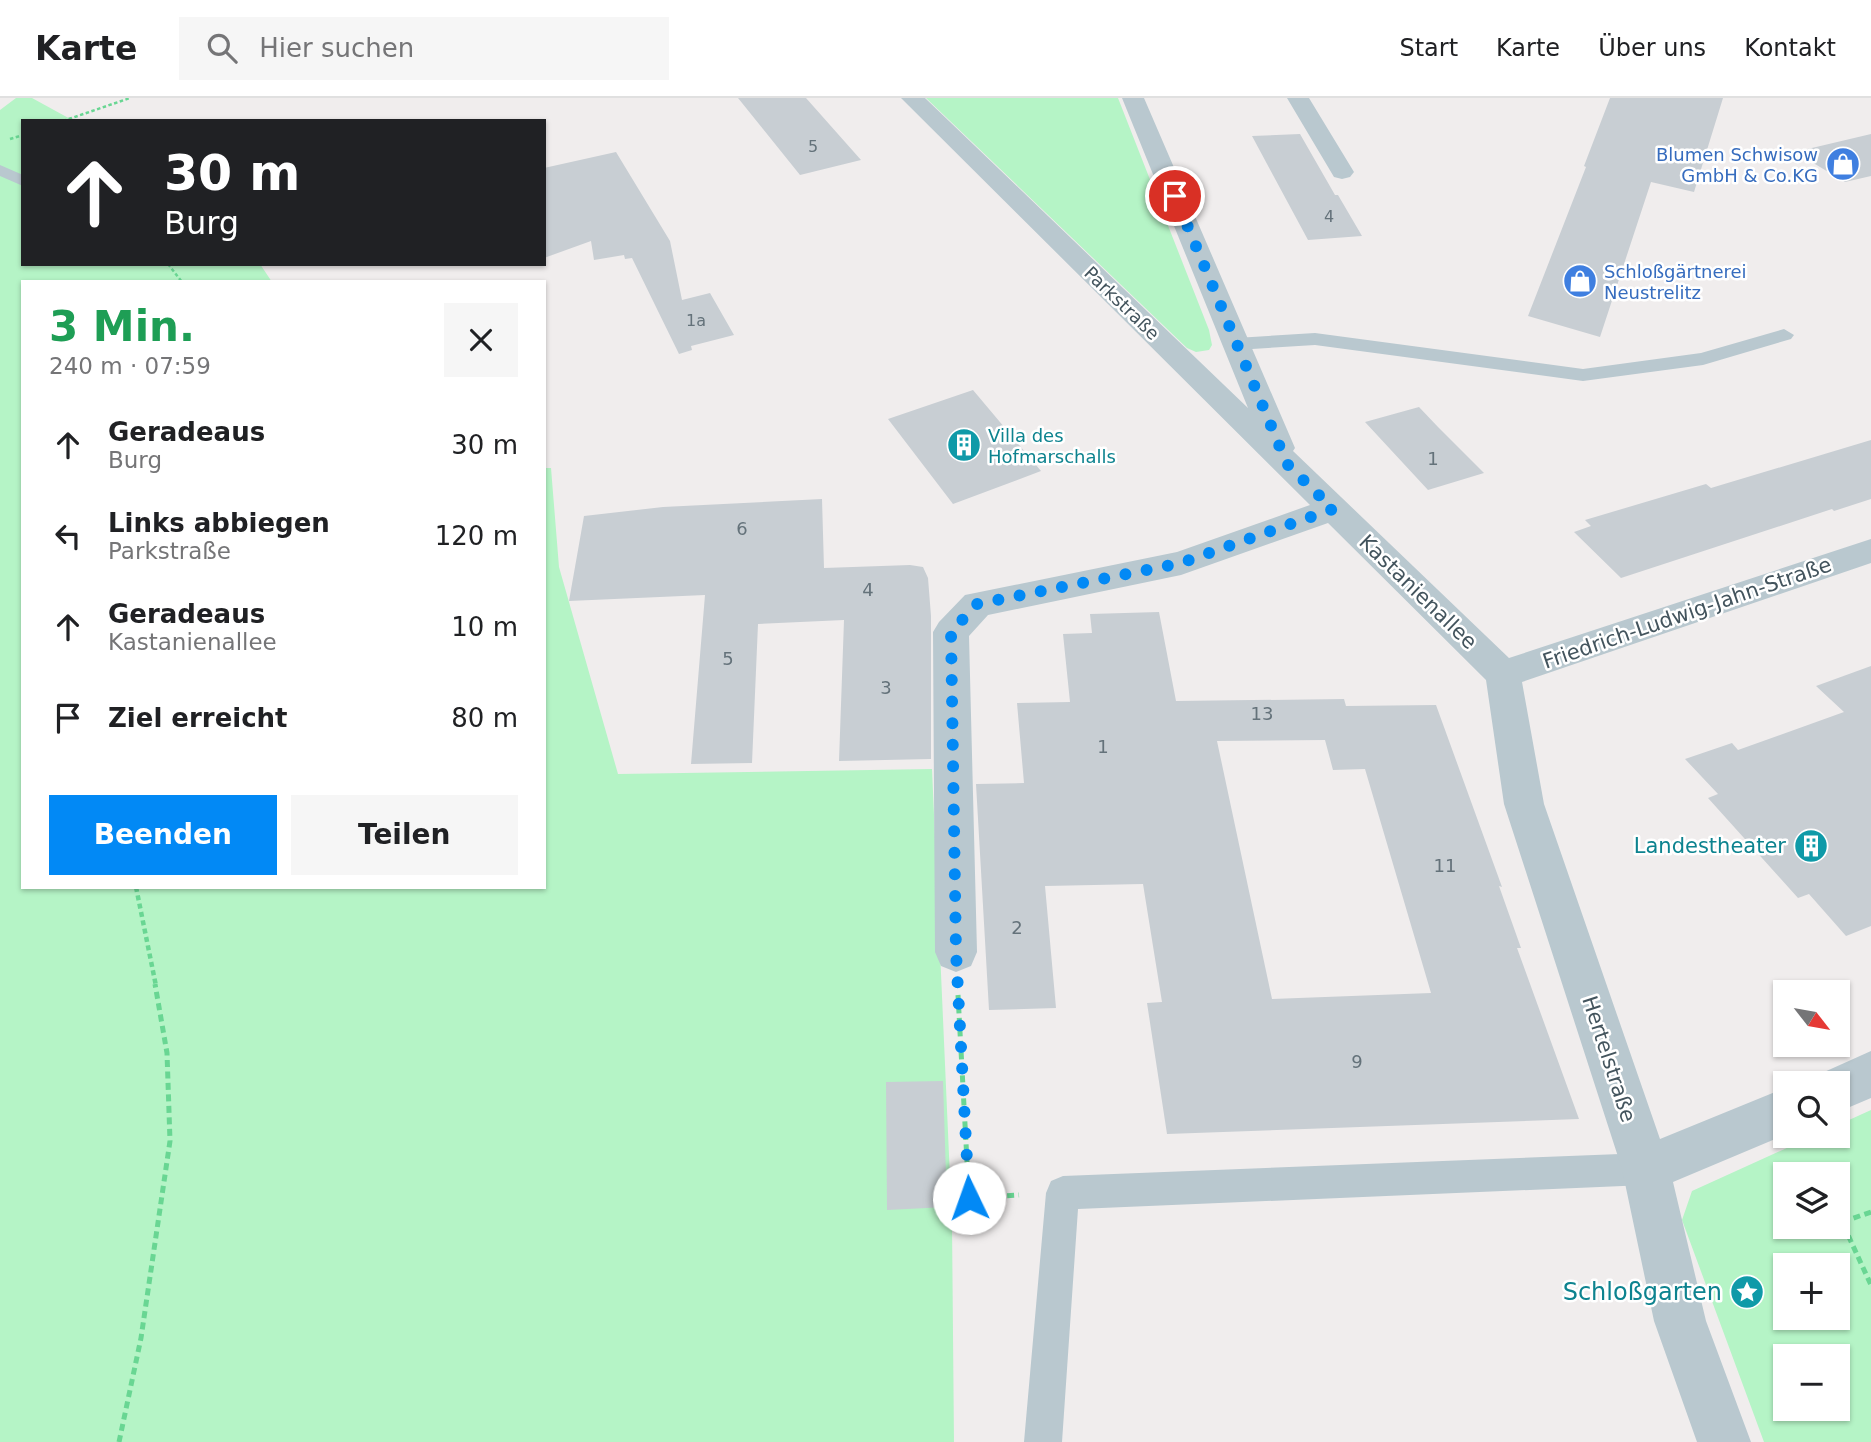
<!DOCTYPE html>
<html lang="de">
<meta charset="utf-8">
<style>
:root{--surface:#fff;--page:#f6f6f6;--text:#202124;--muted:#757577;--line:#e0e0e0;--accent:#0289f5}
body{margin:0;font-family:"DejaVu Sans",sans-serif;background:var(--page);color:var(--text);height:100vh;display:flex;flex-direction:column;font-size:26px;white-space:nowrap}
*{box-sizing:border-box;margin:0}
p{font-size:23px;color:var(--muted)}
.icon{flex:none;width:38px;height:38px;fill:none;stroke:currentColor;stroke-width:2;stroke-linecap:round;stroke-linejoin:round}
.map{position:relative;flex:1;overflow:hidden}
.sheet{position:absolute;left:21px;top:182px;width:525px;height:609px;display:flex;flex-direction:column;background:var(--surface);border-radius:0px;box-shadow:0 2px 5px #0004}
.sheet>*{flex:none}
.banner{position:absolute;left:21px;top:21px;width:525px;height:147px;border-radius:0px;box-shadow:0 2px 5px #0004;background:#202124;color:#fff;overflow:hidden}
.needle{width:46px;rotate:121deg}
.controls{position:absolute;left:1773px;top:882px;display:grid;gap:14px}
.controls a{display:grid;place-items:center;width:77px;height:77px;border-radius:0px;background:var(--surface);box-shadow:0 2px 5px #0004;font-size:35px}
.pin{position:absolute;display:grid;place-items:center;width:60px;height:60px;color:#fff;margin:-30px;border:4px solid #fff;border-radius:50%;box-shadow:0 2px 7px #0007}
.me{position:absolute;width:77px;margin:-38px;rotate:357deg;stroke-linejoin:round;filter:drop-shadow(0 0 5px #0008)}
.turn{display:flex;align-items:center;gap:24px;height:147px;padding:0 28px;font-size:32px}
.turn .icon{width:91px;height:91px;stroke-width:2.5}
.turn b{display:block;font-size:49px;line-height:60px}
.round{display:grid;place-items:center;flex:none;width:74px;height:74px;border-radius:0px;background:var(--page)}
.overview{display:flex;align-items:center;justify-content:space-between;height:119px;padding:0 28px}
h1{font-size:42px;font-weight:600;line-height:52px;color:#1e9e55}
.button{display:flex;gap:14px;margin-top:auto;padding:14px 28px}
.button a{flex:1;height:80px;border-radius:0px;background:var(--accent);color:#fff;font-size:28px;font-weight:600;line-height:80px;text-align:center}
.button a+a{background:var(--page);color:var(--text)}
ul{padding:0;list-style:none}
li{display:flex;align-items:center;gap:21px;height:91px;padding:0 28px}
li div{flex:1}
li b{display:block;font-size:26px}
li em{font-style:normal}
header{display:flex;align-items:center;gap:42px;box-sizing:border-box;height:98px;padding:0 35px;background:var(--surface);border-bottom:2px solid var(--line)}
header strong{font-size:33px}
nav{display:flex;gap:38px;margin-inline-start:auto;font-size:24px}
.search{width:490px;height:63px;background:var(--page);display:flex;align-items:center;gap:18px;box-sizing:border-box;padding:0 24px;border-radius:0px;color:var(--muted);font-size:26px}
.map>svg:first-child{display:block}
</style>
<header>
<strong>Karte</strong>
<div class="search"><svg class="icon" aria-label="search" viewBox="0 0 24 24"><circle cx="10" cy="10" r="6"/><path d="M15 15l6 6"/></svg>Hier suchen</div>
<nav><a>Start</a><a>Karte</a><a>Über uns</a><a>Kontakt</a></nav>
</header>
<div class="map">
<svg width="1871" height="1344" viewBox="0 0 1871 1344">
<rect width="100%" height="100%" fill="#f0eded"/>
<path fill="#b5f4c6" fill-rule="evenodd" d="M16,0H32L74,23H23V166H260L272,184H23V789H544V370H551L559,469L618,676L932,671L952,1125L954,1344H0V12Z
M926,0H1118L1209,232L1212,247L1209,252L1196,254L1187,250Z
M1871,1012V1344H1764L1682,1122L1692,1093L1813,1038H1838V1027ZM1785,1076H1838V1129H1785ZM1838,1167V1220H1785V1167ZM1838,1258V1311H1785V1258Z"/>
<path fill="#c8ced3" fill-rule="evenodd" d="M738,0H806L861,62L800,77Z
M1610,0H1723L1694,94L1651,84L1600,239L1528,218L1586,69L1584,68Z
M1300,36L1335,97H1338L1362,138L1308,142L1252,38Z
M1871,36V78L1845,84L1795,54Z
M616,54L670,143L682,202L710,195L734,237L691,248L692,252L679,256L632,160L625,161L624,157L594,162L591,143L544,160V70Z
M973,292L1041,373L953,406L888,321Z
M1419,309L1438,329L1484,375L1428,392L1365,324Z
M1871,342V401L1834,413L1832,411L1621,480L1574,434L1591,428L1585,422L1706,386L1711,390Z
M822,401L824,470L910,467L923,469L928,480L931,518V661L839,663L844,522L758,526L752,665L691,666L705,497L569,503L584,418L663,409Z
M1159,514L1176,603L1344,601L1346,608L1436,607L1502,789L1499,788L1521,850H1517L1579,1021L1167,1036L1147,905L1162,904L1143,786L1045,788L1056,910L989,912L976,686L1024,685L1017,605L1070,604L1063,536L1092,535L1090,516ZM1325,642L1333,672L1365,671L1431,895L1272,901L1217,643Z
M1871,568V828L1846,838L1809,796L1798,800L1708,700L1718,696L1685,661L1732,645L1738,652L1844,614L1816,588Z
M943,983L947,1109L887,1112L886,984Z"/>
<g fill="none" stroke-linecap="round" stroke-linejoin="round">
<path stroke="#69d693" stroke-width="2.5" stroke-dasharray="3.5 2.5" stroke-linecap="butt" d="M63,23L130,0
M10,41L23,37
M168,166L182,184"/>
<path stroke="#69d693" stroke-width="4.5" stroke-dasharray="5 3.5" stroke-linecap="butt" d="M136,789L156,888"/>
<path stroke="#69d693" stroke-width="5" stroke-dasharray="7 4.5" stroke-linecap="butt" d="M958,897L969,1100L1019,1097
M1871,1114L1842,1124L1871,1187
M119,1344L141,1240L170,1043L167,955L155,886"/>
<path fill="#b9c8cf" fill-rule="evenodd" d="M0,67L23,77V88L0,78Z
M1784,231L1794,237L1791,241L1703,267L1583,283L1315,247L1236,252L1226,246L1236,240L1315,235L1583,271L1701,255Z
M1646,1055L1658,1059L1662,1071L1658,1083L1646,1087L1078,1111L1062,1344H1024L1046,1095L1051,1083L1063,1078Z"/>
<path fill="#b9c8cf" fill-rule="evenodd" d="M901,0H925L1248,310L1122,0H1144L1295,350L1293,353L1509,560L1871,441V465L1522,584L1544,706L1660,1041L1785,990V1037L1673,1084L1706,1223L1751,1344H1697L1654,1223L1622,1071L1504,706L1486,582L1328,425L1181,477L988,517L969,538L977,854L971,868L956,874L941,868L935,854L933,534L939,524L965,497L1177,454L1310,407Z
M1287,0H1309L1354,74L1350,79L1342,81L1334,79Z
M1871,953V1000L1838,1014V985H1817L1822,975Z"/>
</g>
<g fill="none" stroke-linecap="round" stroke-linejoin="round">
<path stroke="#0289f5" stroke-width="12" stroke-dasharray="0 21.6" d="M969,1100L956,854L951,534L977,506L1181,465L1333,411L1287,366L1175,98"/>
</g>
<defs>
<g id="shop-disc" transform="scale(1.75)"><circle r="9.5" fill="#3f7fe0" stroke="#fff"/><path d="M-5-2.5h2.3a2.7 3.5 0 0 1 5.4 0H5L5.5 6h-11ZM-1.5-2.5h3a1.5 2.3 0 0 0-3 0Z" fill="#fff"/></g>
<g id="building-disc" transform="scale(1.75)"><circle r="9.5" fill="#0f9aa8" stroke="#fff"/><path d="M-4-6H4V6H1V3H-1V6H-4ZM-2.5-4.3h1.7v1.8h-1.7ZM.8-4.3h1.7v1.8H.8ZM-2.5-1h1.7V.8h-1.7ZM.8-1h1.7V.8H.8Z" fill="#fff"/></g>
<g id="sight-disc" transform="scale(1.75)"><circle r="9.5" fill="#0f9aa8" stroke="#fff"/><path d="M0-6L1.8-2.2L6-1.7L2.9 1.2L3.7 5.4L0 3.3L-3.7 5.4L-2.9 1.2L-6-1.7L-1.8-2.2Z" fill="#fff"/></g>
</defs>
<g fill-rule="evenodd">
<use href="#shop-disc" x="1843" y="66"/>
<use href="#shop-disc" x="1580" y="183"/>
<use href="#building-disc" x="964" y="347"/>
<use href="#building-disc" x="1811" y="748"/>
<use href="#sight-disc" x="1747" y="1194"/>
</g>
<g text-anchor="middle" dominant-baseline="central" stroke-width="5" stroke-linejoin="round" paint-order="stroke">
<g font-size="16" fill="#64727a">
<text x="813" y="48">5</text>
<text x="1329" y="118">4</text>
<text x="696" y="222">1a</text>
</g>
<g font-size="18" fill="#366cbe" stroke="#fff" text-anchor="end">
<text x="1818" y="56">Blumen Schwisow<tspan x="1818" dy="21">GmbH &amp; Co.KG</tspan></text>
<text x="1604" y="173" text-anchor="start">Schloßgärtnerei<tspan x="1604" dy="21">Neustrelitz</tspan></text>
</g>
<g font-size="18" fill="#43545d" stroke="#fff">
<text transform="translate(1122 205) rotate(44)">Parkstraße</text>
</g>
<g font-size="18" fill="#0d838f" stroke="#fff" text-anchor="start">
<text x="988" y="337">Villa des<tspan x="988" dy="21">Hofmarschalls</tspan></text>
</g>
<g font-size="18" fill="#64727a">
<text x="1433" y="360">1</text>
<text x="742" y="430">6</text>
<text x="868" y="491">4</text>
<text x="728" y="560">5</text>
<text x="886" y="589">3</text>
<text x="1262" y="615">13</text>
<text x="1103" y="648">1</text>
<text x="1445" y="767">11</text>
<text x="1017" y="829">2</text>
<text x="1357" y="963">9</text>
</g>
<g font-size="21" fill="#43545d" stroke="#fff">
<text transform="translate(1418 494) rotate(44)">Kastanienallee</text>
<text transform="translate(1687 515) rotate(-19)">Friedrich-Ludwig-Jahn-Straße</text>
<text transform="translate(1609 961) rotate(72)">Hertelstraße</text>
</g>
<g font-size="21" fill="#0d838f" stroke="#fff" text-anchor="end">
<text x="1786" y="748">Landestheater</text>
</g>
<g font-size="24" fill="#0d838f" stroke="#fff" text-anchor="end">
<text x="1722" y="1194">Schloßgarten</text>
</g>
</g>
</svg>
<div class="controls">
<a><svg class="needle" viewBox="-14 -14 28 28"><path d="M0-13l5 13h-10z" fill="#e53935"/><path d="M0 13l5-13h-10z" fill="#757577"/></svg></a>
<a><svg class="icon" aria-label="search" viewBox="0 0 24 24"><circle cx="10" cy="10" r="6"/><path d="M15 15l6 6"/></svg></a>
<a><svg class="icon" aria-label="layers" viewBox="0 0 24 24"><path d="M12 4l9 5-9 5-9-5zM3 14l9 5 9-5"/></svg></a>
<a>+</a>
<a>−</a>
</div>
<div class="pin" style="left:1175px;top:98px;background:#d93025"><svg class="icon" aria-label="arrive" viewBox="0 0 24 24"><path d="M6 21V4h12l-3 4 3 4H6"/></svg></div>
<svg class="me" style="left:969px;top:1100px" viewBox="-20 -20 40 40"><circle r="19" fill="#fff"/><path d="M0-13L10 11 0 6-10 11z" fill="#0289f5"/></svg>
<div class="banner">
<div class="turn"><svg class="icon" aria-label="ahead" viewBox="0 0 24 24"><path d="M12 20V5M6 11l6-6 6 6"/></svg><div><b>30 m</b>Burg</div></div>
</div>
<section class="sheet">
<div class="overview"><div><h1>3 Min.</h1><p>240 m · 07:59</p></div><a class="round"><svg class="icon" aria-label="close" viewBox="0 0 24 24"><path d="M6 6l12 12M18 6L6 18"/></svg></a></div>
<ul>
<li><svg class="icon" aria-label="ahead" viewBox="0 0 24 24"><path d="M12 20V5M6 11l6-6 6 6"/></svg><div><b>Geradeaus</b><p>Burg</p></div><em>30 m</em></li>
<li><svg class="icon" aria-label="left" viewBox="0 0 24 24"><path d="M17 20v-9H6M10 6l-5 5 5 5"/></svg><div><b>Links abbiegen</b><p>Parkstraße</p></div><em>120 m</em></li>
<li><svg class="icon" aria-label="ahead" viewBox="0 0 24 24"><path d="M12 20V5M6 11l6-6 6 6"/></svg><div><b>Geradeaus</b><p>Kastanienallee</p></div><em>10 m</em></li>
<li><svg class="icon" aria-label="arrive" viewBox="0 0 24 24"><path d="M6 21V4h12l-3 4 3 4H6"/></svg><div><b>Ziel erreicht</b></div><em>80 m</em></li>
</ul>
<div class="button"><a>Beenden</a><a>Teilen</a></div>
</section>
</div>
